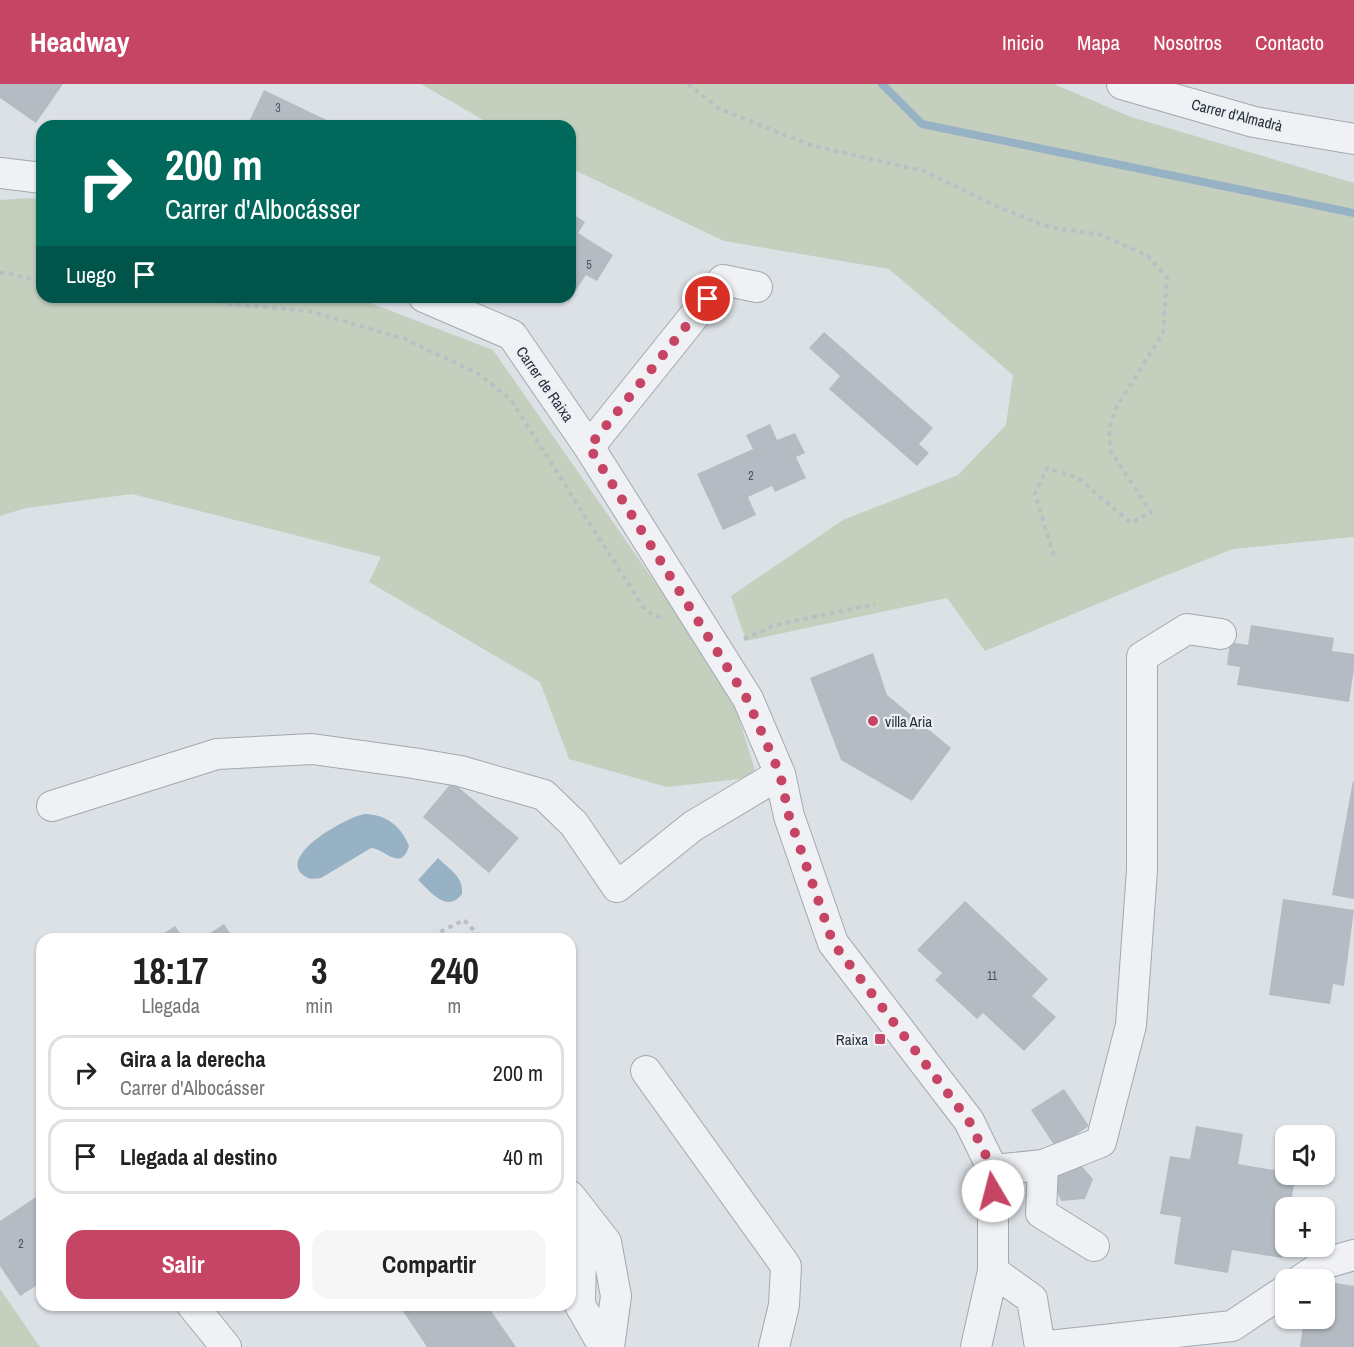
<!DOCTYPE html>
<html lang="es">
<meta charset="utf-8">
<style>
:root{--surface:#fff;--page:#f6f6f6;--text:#222;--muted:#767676;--line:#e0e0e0;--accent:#c74564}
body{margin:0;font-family:"Archivo Narrow",sans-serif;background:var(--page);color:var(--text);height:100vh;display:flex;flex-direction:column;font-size:22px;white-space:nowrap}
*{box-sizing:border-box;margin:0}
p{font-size:20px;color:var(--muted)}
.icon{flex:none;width:33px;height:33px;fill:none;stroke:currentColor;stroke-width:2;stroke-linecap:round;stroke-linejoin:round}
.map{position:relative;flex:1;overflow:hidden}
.panel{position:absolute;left:36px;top:849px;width:540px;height:378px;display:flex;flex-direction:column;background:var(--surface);border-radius:18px;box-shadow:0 2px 4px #0004}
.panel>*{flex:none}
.guide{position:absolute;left:36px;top:36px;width:540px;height:183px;border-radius:18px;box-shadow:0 2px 4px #0004;background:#00695c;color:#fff;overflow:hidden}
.controls{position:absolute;left:1275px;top:1041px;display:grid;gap:12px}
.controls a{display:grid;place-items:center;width:60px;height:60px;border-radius:12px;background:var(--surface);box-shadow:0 2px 4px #0004;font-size:30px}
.pin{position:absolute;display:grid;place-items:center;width:51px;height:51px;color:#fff;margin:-26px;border:3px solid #fff;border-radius:50%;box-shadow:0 2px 6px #0007}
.me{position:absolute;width:66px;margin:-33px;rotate:352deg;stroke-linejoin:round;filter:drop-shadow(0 0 4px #0008)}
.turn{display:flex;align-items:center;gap:21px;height:126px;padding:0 30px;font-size:27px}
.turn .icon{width:78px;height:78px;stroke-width:2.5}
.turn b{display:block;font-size:42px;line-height:51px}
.then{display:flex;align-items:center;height:57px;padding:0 30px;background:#0003;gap:12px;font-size:22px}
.eta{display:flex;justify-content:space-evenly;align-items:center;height:102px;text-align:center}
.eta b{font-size:36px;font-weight:800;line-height:42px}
.button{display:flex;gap:12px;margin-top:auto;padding:12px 30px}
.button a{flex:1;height:69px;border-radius:18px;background:var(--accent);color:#fff;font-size:24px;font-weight:800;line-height:69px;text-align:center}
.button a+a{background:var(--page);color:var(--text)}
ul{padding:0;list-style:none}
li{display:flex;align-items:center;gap:18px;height:75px;margin:0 12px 9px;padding:0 18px;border:3px solid var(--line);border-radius:18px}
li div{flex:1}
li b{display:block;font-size:22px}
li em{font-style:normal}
header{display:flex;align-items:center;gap:36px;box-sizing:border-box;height:84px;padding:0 30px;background:var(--accent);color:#fff}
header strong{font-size:28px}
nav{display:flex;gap:33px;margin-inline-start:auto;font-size:21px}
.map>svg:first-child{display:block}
</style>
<header>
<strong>Headway</strong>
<nav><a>Inicio</a><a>Mapa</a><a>Nosotros</a><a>Contacto</a></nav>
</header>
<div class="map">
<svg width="1354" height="1263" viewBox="0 0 1354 1263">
<rect width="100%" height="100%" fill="#dce1e6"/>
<path fill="#c4cfbe" d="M421,0H1054L1131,33L1354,99V453L1233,465L1157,495L985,567L947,514L746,557L731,512L843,436L958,391L1006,341L1013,291L889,185L724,157L570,84V42H494Z
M30,114L42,116V213H355L493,266L675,527L733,615L757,693L667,703L569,675L540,598L369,498L381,473L132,410L26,424L0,432V116Z
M0,1205L40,1263H0Z"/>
<path fill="#98b2c5" d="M365,730C387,731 401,742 409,762C401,789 384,764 371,764L321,794C314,795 309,796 303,791C278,770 349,732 365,730Z
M438,774C449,785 464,793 462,810C447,830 430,807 418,796Z"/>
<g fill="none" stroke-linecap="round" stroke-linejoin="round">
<path stroke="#98b2c5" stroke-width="8" d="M882,0L922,40L1354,129"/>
</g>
<path fill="#b4bbc2" d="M0,0H63L36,39L0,14Z
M264,6L339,42H247Z
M570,128L585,138L578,149L613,171L597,197L586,191L569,217L564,213H570Z
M824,248L933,344L919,360L929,369L917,382L829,305L840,292L809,264Z
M770,340L777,356L795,349L805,369L796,373L806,394L775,408L772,402L748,413L756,431L723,446L697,390L753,365L746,351Z
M1251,541L1334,554L1332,567L1354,570V585L1349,618L1237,601L1240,583L1227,581L1230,558L1248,561Z
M873,569L887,611L951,664L912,717L841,676L810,594Z
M1353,697H1354V815L1332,811Z
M452,698L519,754L489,789L423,733Z
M1283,815L1354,826L1344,902L1333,900L1330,920L1269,911Z
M965,817L1048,895L1032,912L1056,933L1024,967L983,929L977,935L935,896L942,889L917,866Z
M224,840L234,855H201Z
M175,842L184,855H155Z
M1064,1005L1089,1042L1056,1064L1031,1026Z
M1196,1042L1243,1050L1238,1080L1286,1088V1090H1296L1290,1124H1286V1153L1282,1174L1232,1166L1228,1189L1174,1180L1181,1133L1160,1130L1170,1072L1190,1075Z
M1079,1079L1093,1095L1085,1115L1061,1117L1053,1097L1061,1082Z
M42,1109V1198L20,1212L0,1182V1137Z
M1330,1198L1354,1202V1263H1300L1304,1234L1324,1237Z
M399,1221H487L516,1263H427Z"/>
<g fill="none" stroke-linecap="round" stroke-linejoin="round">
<g stroke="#a2a8b0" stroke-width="32">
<path id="minor" d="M1122,0L1254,38L1354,55
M0,89L42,94
M424,213L512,251L589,363L748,615L780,690L789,732L833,859L969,1037L993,1086V1187L976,1263
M589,363L723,196L757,203
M52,722L217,670L312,665L413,679L460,687L544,711L574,740L617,803L693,742L780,690
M646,987L786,1182L784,1221L774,1263
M1043,1081L1041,1129L1094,1162
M993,1086L1043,1081L1101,1058L1131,941L1142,786V573L1187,545L1221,550
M570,1112L606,1158L616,1212L609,1263
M582,1127L580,1221L604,1263
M993,1187L1032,1215L1040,1263
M1301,1196L1326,1179L1354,1171
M192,1221L226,1263
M1040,1263L1232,1242L1286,1206"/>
</g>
<path stroke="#bbbfc4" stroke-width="4" stroke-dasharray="4.5 4.5" stroke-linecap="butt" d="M688,0L718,24L810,61L924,87L998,123L1049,143L1102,151L1148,172L1167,194L1163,249L1116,324L1109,345L1111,368L1151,428L1131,439L1078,394L1047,384L1035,410L1055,476
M0,189C15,189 27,197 42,195
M192,213L227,220L309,227L405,255L479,290L511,316L645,526L660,534
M744,555L775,541L875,520
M445,855L440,848L464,836L482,855"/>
<use href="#minor" stroke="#eff1f4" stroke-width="30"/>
</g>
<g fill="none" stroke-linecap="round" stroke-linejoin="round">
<path stroke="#c74564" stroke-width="10" stroke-dasharray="0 18" d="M708,215L589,363L747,615L780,690L789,732L833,859L969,1037L993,1086V1107"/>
</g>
<g fill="#c74564" stroke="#ecf0f4" stroke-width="2">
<circle cx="873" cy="637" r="6"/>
<rect x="874" y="949" width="12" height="12" rx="3"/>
</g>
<g text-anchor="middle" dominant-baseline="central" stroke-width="4.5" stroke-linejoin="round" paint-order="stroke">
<g font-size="12" fill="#4a535e">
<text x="278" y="24">3</text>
<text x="589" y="181">5</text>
<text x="751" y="392">2</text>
<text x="992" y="892">11</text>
<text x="21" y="1160">2</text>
</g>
<g font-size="15" fill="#27303c" stroke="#ecf0f4">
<text transform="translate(1237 31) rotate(14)">Carrer d'Almadrà</text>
<text transform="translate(545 300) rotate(55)">Carrer de Raixa</text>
</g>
<g font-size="15" fill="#27303c" stroke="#ecf0f4" text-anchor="start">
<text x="885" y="637">villa Aria</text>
<text x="868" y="955" text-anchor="end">Raixa</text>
</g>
</g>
</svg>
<div class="controls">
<a><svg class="icon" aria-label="sound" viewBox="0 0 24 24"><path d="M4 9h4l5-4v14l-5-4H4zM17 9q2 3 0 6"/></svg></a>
<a>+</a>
<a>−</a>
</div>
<div class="pin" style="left:708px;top:215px;background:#d93025"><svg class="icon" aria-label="arrive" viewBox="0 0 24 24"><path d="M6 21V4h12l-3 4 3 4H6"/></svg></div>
<svg class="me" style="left:993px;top:1107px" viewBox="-20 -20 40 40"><circle r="19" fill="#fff"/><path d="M0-13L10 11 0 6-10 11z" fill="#c74564"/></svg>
<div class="guide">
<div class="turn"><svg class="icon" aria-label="right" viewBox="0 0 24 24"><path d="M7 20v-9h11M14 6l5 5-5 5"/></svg><div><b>200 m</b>Carrer d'Albocásser</div></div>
<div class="then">Luego<svg class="icon" aria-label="arrive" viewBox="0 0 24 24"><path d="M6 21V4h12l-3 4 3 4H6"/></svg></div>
</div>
<section class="panel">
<div class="eta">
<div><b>18:17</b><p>Llegada</p></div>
<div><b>3</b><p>min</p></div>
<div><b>240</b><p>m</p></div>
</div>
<ul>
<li><svg class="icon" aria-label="right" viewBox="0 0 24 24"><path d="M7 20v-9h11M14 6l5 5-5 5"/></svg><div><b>Gira a la derecha</b><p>Carrer d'Albocásser</p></div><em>200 m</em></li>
<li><svg class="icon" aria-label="arrive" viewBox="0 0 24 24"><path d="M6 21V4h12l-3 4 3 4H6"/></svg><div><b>Llegada al destino</b></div><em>40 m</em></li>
</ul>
<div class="button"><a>Salir</a><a>Compartir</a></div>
</section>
</div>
